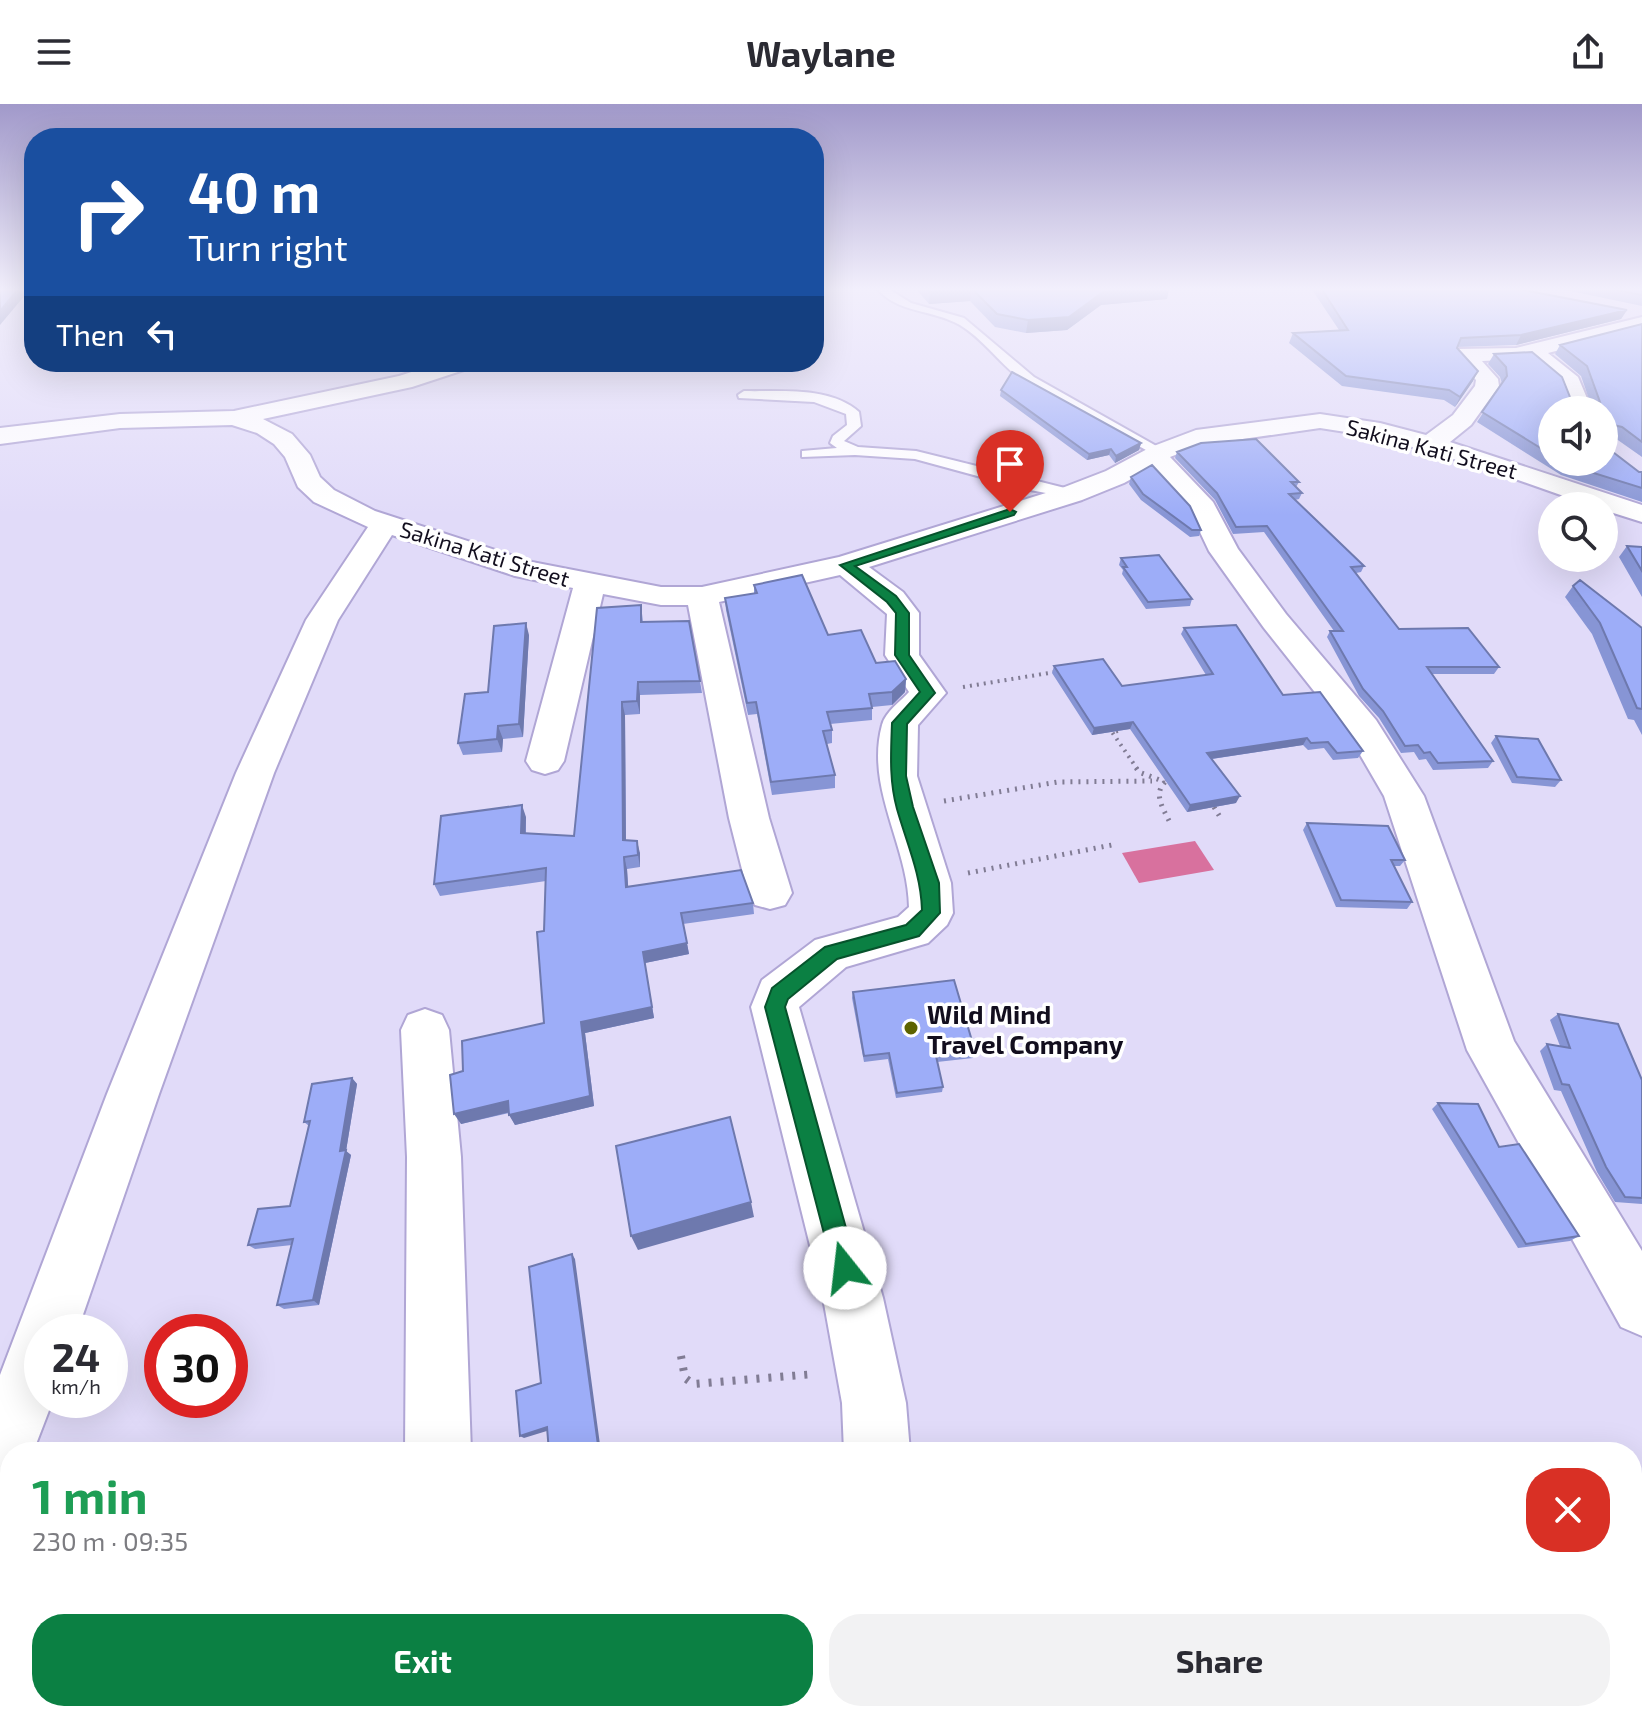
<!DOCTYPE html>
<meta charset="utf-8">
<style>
:root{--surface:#fff;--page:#f2f2f3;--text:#2b2b33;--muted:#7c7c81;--accent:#0b8043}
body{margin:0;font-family:"Exo 2",sans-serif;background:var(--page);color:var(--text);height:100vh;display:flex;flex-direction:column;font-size:30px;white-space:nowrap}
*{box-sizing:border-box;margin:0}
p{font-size:26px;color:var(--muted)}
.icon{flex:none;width:44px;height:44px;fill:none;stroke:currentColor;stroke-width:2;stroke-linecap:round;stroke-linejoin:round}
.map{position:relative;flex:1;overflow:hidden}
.drawer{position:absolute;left:0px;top:1338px;width:1642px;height:280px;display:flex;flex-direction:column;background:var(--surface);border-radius:32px 32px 0 0;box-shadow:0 8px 32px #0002}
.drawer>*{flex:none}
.banner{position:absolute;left:24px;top:24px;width:800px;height:244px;border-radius:32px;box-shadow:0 8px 32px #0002;background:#1a4fa0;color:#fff;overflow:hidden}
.tools{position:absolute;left:1538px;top:292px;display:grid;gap:16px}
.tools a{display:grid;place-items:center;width:80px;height:80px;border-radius:50%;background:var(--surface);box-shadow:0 8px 32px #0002;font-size:40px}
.speed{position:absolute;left:24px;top:1210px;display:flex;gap:16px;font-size:40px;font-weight:700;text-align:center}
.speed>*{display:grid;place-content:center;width:104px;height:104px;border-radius:50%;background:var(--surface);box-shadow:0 8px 32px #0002;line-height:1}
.speed small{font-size:20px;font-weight:400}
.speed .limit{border:12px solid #d22;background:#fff;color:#111}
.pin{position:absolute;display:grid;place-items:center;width:68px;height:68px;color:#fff;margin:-82px -34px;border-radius:50% 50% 50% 0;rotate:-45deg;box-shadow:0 0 8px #0007}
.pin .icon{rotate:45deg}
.me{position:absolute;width:88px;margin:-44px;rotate:344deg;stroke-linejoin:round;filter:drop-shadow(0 0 6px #0008)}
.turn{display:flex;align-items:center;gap:28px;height:168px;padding:0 32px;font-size:36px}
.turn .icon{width:104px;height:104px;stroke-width:2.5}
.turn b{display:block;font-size:56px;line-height:68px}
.then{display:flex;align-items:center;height:76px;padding:0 32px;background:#0003;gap:16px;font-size:30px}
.round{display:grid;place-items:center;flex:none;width:84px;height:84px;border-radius:32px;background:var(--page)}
.overview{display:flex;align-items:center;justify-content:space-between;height:136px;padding:0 32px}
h1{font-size:48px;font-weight:700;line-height:60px;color:#1e9e55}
.button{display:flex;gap:16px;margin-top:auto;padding:16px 32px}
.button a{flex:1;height:92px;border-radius:32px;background:var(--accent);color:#fff;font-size:32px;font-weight:700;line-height:92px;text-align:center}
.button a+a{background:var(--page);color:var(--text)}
header{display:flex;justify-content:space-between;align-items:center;height:104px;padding:0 32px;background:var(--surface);font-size:36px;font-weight:700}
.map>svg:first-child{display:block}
</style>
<header><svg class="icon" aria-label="menu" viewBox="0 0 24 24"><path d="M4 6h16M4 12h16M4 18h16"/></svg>Waylane<svg class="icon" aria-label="share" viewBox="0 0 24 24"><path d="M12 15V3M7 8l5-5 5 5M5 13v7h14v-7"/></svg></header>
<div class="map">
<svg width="1642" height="1618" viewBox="0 0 1642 1618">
<rect width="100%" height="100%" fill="#e1dbf9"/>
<path fill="#d8719e" d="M1195,737L1214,766L1139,779L1122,749Z"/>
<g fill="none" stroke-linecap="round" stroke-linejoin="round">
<g stroke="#b0a6d5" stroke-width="4">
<path id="lane" d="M876,184H887L911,199L964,214L1034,273L1167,348L1155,351C1112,327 1066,306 1025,278C1001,262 985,236 960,221C932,205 899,210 876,184Z
M744,287C780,288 830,282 859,308L861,322L844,337L858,343L916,347L1077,387L1079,390L1072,394L1025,385L915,355L855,351L802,353V347L837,344L830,339L833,332L847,321L846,310L814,298L739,294L738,291Z"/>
</g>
<g stroke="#b0a6d5" stroke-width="4">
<path id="street" d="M1642,213V225L1548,249L1578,273L1592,306H1568L1559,281L1528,255L1482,257L1498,275L1499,282L1471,321L1450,338L1642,401V418L1604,406V402H1592L1481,363L1378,333L1320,324L1201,341L1170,353L1213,398L1238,445L1286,510L1376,616L1424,692L1514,937L1642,1147V1232L1621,1223L1467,946L1384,692L1348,630L1264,524L1209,447L1190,407L1151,364L1124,379L1082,396L869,463L903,488L919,509V551L946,589L918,621L917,672L951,779L953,809L947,821L928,839L846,863L799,903L883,1194L906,1299L910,1348H844L842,1299L823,1194L751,903L762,876L815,836L898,813L909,803C908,741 865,684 882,621C885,608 901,597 909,588L885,551L887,510L840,471L719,498L769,714L792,789L785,801L770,805L755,801L748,789L729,714L688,501H661L603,490L564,657L558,666L545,670L532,666L526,657L573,484L515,472L392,431L338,516L274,669L159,990L77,1228H42V1296H53L33,1348H10V1379L0,1383V1271L107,990L236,669L306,516L368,423L314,398L298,383L285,353L274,340L257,329L232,321L120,324L0,340V324L120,310L234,307L399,272L443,258H476L473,263L412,283L263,315L292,330L310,351L320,373L334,386L375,407L532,458L661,483H702L839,453L1062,384L1106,367L1151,343L1196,326L1320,310L1380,319L1426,331L1453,311L1475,282L1476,276L1454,252L1459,245L1516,244Z
M425,905L442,911L449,926L461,1053L471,1348H405L407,1053L401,926L408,911Z
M411,1608H487L488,1618H412Z
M879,1608H955L958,1618H882Z"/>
</g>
<path stroke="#817c94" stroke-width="4" stroke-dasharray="2 5" stroke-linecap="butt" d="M963,583L1055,568
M1118,627L1112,628L1138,666"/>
<path stroke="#817c94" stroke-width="5" stroke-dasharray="2 6" stroke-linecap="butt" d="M1136,664L1139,668L1165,678
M1165,678C1152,691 1165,707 1171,721
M944,697L1058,678L1152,677
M1214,703L1220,713
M968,769L1117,740"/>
<path stroke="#817c94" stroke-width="8" stroke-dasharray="3 9" stroke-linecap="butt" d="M681,1252L685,1274L693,1280L815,1270"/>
<use href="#lane" fill="#fff" fill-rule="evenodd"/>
<use href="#street" fill="#fff" fill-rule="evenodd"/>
</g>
<path fill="#8795d5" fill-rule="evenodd" d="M915,184H1169L1167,195L1101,201L1067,226L1026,229L995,223L970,197L929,200Z
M1311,184H1513L1627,206L1621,215L1516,241L1457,243L1473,277L1455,303L1444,296L1342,282L1289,239L1293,229L1339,226Z
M1556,184H1642V202Z
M1642,220V353L1615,334L1609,332V345L1639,368H1642V398L1561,371L1477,318L1502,280L1500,273L1488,260L1494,250L1572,298H1590L1581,272L1555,250L1560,241ZM1552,306L1604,358H1552Z
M1001,286L1141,339L1139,346L1115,359L1109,351L1087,356L1000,292Z
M1177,348L1299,378L1296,383L1302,389L1299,395L1295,396L1364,462L1361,468L1356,469L1399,525L1499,563L1494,570H1432L1493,657L1488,664L1433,666L1426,655L1419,656L1414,648L1401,649L1379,614L1359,592L1327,533L1330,527H1334L1264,428L1233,430L1215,396L1175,354Z
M1131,373L1201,426L1199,432L1190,433L1141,396L1129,380Z
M1627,442L1642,443V493L1619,453Z
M1121,454L1192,495L1190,502L1146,505L1122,470L1123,466L1119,461Z
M754,481L828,531L876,559L906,575L905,588L892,601L872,603V616L830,620L832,626V639L827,640L835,671V684L772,691L757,610L748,611L726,506L725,494L754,490Z
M1573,482L1642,524V631L1634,616L1628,615L1592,530L1565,493Z
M641,501L643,518L700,577L702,589L640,591V610L625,611L626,736L640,749V763L627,765L628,783L753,799L754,810L683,820L689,850L645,859L654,914L585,929L594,1002L515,1021L509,1009L461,1020L463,967L544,919L546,777L440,792L434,780L526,713V729L574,732Z
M1184,524L1363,647L1358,654L1333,656L1324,644L1308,646L1303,641L1212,655L1236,699L1187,708L1130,625L1092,631L1052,569L1054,562L1122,582L1206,571L1181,530Z
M529,531L523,633L503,635L502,648L463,651L458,639L488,588Z
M1496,632L1561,676L1555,683L1512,679L1491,639Z
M1307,719L1405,756L1400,762H1394L1412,798L1407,805L1336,803L1303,726Z
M853,888L975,947L973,954L937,958L943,983L942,988L896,994L888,955L864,958L852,894Z
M1558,910L1642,976V1100L1615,1098L1597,1068L1561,987L1554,986L1540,947L1547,940L1560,942L1550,916Z
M352,974L357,980L346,1047L351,1051L319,1201L284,1205L277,1201L292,1141L255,1145L248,1141L290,1102L309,1022L304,1018Z
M1438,999L1499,1043L1579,1132L1570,1137L1518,1144L1432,1005Z"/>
<path fill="#6e79ae" d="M19,184H31L0,221V207Z
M971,184L970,197L929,200L930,188Z
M1148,184H1169L1167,195L1101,201L1067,226L1026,229L1028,216L1103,188Z
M1627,206L1621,215L1516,241L1521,231Z
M1478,267L1473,277L1455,303L1460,293Z
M1141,339L1139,346L1115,359L1116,352Z
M1111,345L1109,351L1087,356L1089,350Z
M526,519L529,531L523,633L519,620Z
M906,575L905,588L892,601V588Z
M638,578L640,591V610L637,597Z
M622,598L625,611L626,748L623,736Z
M1133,618L1130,625L1092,631L1094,624Z
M498,622L503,635L502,648L497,635Z
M1307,634L1303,641L1204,656L1207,649Z
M1240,692L1236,699L1187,708L1190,701Z
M522,701L526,713L525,741L521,729Z
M637,737L640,749V763L638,751Z
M624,753L627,765L629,795L626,783Z
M687,839L689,850L645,859L654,914L585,929L594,1002L515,1021L509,1011L581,918L643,848Z
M352,974L357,980L346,1047L351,1051L319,1201L313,1196Z
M508,997L514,1007L461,1020L454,1010Z
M751,1098L754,1113L638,1146L631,1132Z
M572,1150L575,1155L601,1348H599Z
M547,1323L550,1326L524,1334L520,1332Z
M121,1608H132L131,1618H120Z
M629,1608H632L634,1618H631Z"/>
<path fill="#9dadf8" stroke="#6e79ae" stroke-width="2" d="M0,184H19L0,207Z
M927,184H968L930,188Z
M971,184H1148L1103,188L1069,213L1028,216L997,210Z
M1321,184H1513L1627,206L1521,231L1461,234L1457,244L1478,267L1460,293L1449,286L1346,272L1293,229L1348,226Z
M1607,184H1642V191Z
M1642,220V338L1622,323L1609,320V345L1639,368H1642V384L1568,361L1564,358H1604V306H1552V351L1482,308L1507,272L1506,263L1494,250L1532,248L1562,273L1572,298H1600L1587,262L1560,241Z
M1012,268L1141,339L1116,352L1111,345L1089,350L1001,286Z
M1256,335L1299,378H1291L1302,389L1289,390L1364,462L1351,463L1399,525L1468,524L1499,563H1427L1493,657L1438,659L1430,648L1424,649L1418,641L1405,642L1383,607L1363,585L1330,527H1343L1267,422L1236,423L1217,389L1177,348L1201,339Z
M1152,361L1190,402L1201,426H1192L1143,390L1131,373Z
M1627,442L1642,443V467Z
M1159,451L1192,495L1148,498L1123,463H1127L1121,454Z
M802,471L828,531L861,526L876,559L895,557L906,575L892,588L869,590L872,604L827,608L832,626L823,627L835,671L771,678L756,598L747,599L725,494L757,489L754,481Z
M1580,476L1642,524V605L1637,604L1600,519L1573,482Z
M641,501V518L689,517L700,577L638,578L637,597L622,598L623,736L637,737L638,751L624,753L626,783L741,766L753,799L681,809L687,839L643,848L652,903L581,918L590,992L509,1011L508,997L454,1010L450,971L463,967L462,937L544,919L537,828L544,827L546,764L434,780L441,712L522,701L521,729L574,732L597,504Z
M526,519L519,620L498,622L497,635L458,639L465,590L488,588L494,522Z
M1236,521L1283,591L1320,588L1363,647L1337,649L1328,638L1311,639L1307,634L1207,649L1240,692L1190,701L1133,618L1094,624L1054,562L1103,555L1122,582L1213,570L1184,524Z
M1496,632L1538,635L1561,676L1517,673Z
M1307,719L1388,722L1405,756H1391L1412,798L1341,796Z
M954,876L975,947L936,952L943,983L897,989L889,949L864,952L853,888Z
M1558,910L1618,920L1642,976V1094L1625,1093L1606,1063L1569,981L1562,980L1547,940L1570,944Z
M352,974L340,1047L346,1046L313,1196L277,1201L293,1135L248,1141L258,1105L290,1102L310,1017L304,1018L312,980Z
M1438,999L1478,1000L1499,1043L1519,1040L1579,1132L1526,1140Z
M730,1013L751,1098L631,1132L616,1042Z
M572,1150L599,1348H549L547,1323L520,1332L516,1287L541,1279L529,1163Z
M99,1608H121L120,1618H72Z
M629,1608L631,1618H605Z"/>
<linearGradient id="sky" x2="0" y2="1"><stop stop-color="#a199ca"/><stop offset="0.45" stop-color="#f2effc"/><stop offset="1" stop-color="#f2effc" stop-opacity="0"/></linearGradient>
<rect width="1642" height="411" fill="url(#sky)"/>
<path fill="#0b8043" stroke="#07532c" stroke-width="2" d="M1010,405L1016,408L1014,411L855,462L896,492L909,509V551L935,589L907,620L906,672L913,703L939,779L940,809L919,832L837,855L788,895L785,903L857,1164L853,1172L845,1176L836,1172L833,1164L765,903L772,884L825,843L906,821L922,806C921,770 907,740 897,705C889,676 891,648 892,619L920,588L895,551L896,509L887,498L840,461Z"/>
<circle fill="#5d6300" stroke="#fff" stroke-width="3" cx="911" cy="924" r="8"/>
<g text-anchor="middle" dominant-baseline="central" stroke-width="7" stroke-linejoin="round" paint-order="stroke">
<g font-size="22" fill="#120e1e" stroke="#fff">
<text transform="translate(1432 344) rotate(15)">Sakina Kati Street</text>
<text transform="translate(485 449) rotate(17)">Sakina Kati Street</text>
</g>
<g font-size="26" font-weight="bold" fill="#120e1e" stroke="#fff" text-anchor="start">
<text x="927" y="909">Wild Mind<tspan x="927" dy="30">Travel Company</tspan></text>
</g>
</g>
</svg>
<div class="tools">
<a><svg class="icon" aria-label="sound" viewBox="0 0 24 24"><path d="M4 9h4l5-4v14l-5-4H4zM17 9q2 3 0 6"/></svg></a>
<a><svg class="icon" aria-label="search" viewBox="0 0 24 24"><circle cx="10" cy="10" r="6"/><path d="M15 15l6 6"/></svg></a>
</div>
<div class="speed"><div>24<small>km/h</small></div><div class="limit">30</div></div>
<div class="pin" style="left:1010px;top:408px;background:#d93025"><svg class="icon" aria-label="arrive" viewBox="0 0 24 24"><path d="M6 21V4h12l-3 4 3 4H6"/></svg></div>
<svg class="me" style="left:845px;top:1164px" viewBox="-20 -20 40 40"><circle r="19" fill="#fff"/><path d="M0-13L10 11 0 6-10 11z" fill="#0b8043"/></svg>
<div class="banner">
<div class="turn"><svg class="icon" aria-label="right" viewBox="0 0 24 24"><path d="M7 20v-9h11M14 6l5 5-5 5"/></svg><div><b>40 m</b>Turn right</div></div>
<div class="then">Then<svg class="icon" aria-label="left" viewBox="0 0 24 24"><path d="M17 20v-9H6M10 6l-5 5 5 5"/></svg></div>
</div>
<section class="drawer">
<div class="overview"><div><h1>1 min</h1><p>230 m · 09:35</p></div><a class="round" style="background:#d93025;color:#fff"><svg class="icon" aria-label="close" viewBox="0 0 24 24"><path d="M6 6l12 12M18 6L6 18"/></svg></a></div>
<div class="button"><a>Exit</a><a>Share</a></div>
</section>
</div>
